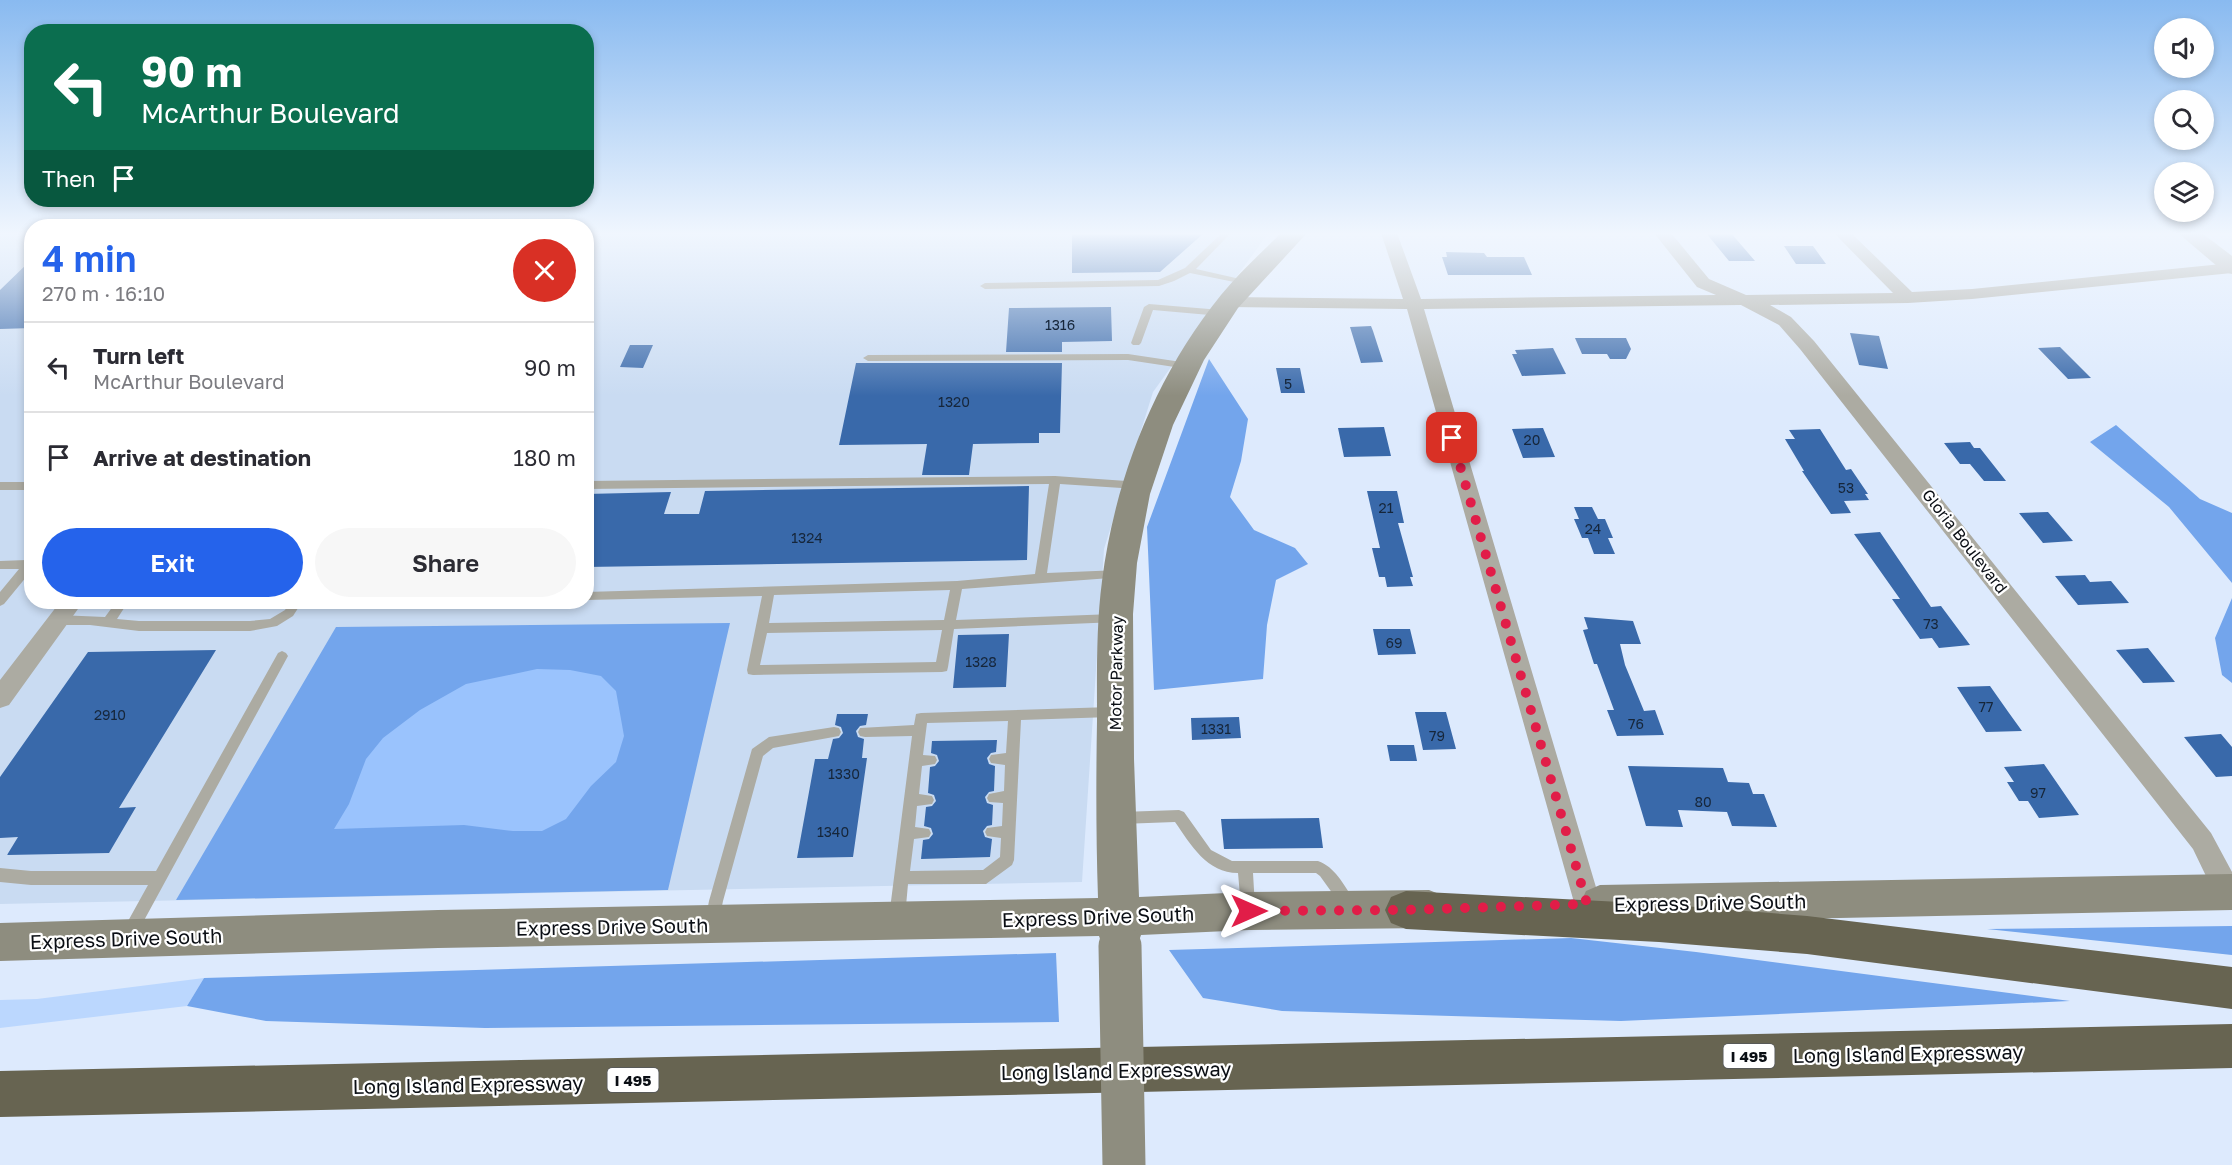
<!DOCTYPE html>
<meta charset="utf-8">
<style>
:root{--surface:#fff;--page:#f7f7f7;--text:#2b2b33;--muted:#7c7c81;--line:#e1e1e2;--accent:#2563eb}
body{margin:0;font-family:"Golos Text",sans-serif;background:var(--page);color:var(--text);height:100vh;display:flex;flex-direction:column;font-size:22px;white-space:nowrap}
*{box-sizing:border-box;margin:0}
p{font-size:20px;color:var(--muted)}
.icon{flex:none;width:33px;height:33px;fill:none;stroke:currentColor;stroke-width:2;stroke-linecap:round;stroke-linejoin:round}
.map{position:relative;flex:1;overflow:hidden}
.details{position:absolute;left:24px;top:219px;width:570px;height:390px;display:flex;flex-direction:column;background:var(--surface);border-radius:24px;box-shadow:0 3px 9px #0003}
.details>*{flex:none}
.guide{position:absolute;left:24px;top:24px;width:570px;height:183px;border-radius:24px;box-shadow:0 3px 9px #0003;background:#0b6e4f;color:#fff;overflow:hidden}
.buttons{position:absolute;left:2154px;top:18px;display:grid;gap:12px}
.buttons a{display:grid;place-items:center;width:60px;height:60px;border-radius:50%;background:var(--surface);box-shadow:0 3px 9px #0003;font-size:30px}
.pin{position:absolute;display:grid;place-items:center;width:51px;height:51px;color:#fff;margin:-26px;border-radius:12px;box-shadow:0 3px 9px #0006}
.me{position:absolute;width:66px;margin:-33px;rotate:90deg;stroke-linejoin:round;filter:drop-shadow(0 0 4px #0008)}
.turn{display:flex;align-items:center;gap:21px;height:126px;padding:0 18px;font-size:27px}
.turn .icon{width:78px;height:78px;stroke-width:2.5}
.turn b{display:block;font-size:42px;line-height:51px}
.then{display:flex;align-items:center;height:57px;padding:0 18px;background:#0003;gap:12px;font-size:22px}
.round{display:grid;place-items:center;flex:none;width:63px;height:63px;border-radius:32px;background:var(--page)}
.summary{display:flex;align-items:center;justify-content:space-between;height:102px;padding:0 18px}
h1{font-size:36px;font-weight:600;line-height:45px;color:var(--accent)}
.action{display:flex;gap:12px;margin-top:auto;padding:12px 18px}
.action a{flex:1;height:69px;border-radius:36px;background:var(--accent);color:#fff;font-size:24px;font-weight:600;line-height:69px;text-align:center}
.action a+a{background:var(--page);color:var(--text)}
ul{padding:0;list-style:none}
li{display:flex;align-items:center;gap:18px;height:90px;padding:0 18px;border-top:2px solid var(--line)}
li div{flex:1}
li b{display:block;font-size:22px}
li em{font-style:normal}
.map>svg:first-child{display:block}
</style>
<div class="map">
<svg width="2232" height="1165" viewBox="0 0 2232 1165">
<rect width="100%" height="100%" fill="#ddeafd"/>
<path fill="#c9dbf2" d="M0,233H31L32,602H586L587,233H1271L1264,239L1153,392L1104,549L1082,882L0,904Z"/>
<path fill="#bbd7fe" d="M204,978L187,1006L0,1028V1000L37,999Z"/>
<path fill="#73a5ec" d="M1209,359L1248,419L1241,461L1230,497L1254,530L1295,548L1308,564L1276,580L1267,625L1263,679L1154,690L1147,527Z
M2116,425L2200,499L2232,513V583L2169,507L2090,442Z
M2232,598V683L2222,675L2215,638Z
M730,623L668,890L176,900L336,627Z
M2232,926V955L1987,929Z
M1571,938L1696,952L2070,1001L1621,1021L1282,1011L1203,998L1169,950Z
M1056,953L1059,1022L485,1028L266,1021L187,1006L204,978Z"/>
<path fill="#9ac3fd" d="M537,669L570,670L601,676L616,691L624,736L616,762L591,786L566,819L542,831H513L464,825L334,829L349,804L366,759L383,738L420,710L466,684Z"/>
<path fill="#3969aa" d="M1072,233H1204L1160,272L1072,273Z
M1706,233H1731L1755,261H1729Z
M1784,246H1813L1826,264H1796Z
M1446,252L1484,253L1487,257H1524L1532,275H1448L1442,257H1447Z
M32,259V328L0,329V290Z
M1111,307L1112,341L1062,342V352H1006L1009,308Z
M1371,326L1373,331L1383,362L1361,363L1350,327Z
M1850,333L1879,336L1888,369L1859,365Z
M1575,338H1626L1631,349L1626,359H1610L1607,354H1582Z
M630,345H653L643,368L620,367Z
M2060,347L2091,378L2068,379L2038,348Z
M1553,348L1566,374L1522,376L1512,354H1517L1515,350Z
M856,363H1062L1060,433H1039V443L973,444L969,475H922L927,444L839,445Z
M1276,368H1300L1305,393H1281Z
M1384,427L1391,456L1344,457L1338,428Z
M1543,428L1555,457L1523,458L1512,429Z
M1820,429L1846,470L1851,469L1868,494H1865L1869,500L1844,501L1851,513L1831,514L1802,471H1804L1785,439H1795L1789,430Z
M1970,442L1974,448H1980L2006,481H1984L1970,464H1960L1944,443Z
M1029,486L1027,560L586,567V494L671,492L664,514H699L705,491Z
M1367,491H1397L1404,523H1398L1413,577H1410L1413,586L1387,587L1385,577H1379L1372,548H1380Z
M1574,507H1592L1598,519H1605L1613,538H1608L1615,554H1594L1588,538H1582L1574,519H1579Z
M2048,512L2073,541L2043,543L2019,513Z
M1880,532L1931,607L1941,606L1970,645L1939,648L1932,638L1920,639L1892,599H1900L1854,534Z
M2085,575L2090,582L2111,581L2129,603L2078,605L2055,576Z
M1584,617L1633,621L1641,644H1620L1625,665L1644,711L1655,710L1664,735L1617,736L1607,710H1614L1597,664H1594L1583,630L1588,629Z
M1373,629H1410L1416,654L1378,655Z
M1009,634L1006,687L953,688L958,635Z
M2148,648L2175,682L2143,683L2116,650Z
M216,650L119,808L136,807L109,853L7,855L18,837L0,838V777L88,652Z
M1990,686L2009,713L2022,731L1986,732L1957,687Z
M1415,712H1446L1456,749L1423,750Z
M837,714H868L866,725L860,726L856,731L858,737L864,739L862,758H867L853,857L797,858L815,759H828L833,739L839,738L843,733L841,727L835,725Z
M1239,717L1241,738L1192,740L1191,718Z
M2221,734L2232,747V776L2216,777L2184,737Z
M997,740L996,752L991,753L987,758L989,764L995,766L994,791L989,792L985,797L987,803L993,805L992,825L987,826L983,831L985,837L992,839L990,857L921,859L923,840L929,839L933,834L931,828L924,826L926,807L932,806L936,801L934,795L928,793L930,767L935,766L939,761L937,755L931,753L932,741Z
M1387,745H1414L1417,761H1390Z
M2044,764L2079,815L2039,818L2028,801H2019L2007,782H2014L2004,767Z
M1628,766L1723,768L1728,782L1749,783L1753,794H1764L1777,827L1732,826L1727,812L1678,810L1683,827L1646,826Z
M1319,818L1323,848L1224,849L1221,819Z"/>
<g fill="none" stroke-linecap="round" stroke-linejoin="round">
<path fill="#acaba2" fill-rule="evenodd" d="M587,233H595L589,243L586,244Z
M1222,233H1231L1196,269L1249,281V285L1190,273L1174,281L1159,286L985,289L980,286L985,283L1158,280L1185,268Z
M1149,304L1221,310L1226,313L1221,316L1153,310L1141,343L1139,345H1133L1131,343L1144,307Z
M1128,354L1188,363L1193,366L1188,369L1128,360L868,361L863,358L868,355Z
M1055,476L1141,482L1143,485L1137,489L1060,484L1047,573L1120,570L1124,571L1126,574L1124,577L962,589L956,620L1113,614L1117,616L1119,619L1117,622L954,629L948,667L947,671L942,672L753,675L748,674L747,670L762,596L586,600V592L957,581L1035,574L1049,484L586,489V481ZM950,590L944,620L769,623L774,595ZM942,630L936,662L760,665L767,633Z
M0,482H32V490H0Z
M32,557V570L4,604L0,606V592L19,569H0V561L26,560Z
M116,602H128L117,619L139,621H250L270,619L285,610L290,602H302L293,616L277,626L250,631H139L90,625H58L54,623L52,620L54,617L58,615L105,617Z
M282,651L286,653L288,656L135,937L130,939L125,937L122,932L148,885H31L0,882V868L31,871H156L278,653Z
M1111,707L1116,708L1118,712L1116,716L1111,717L1021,720L1014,860L1012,865L986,884H908L905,917L902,922L897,924L892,922L889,917L912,736L865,737L860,736L858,732L860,728L914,725L916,714L921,713ZM1008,721L1006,753L991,755L989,759L991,763L1005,765L1004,791L989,794L987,798L989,802L1003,803L1002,826L987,828L985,832L987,836L1001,838L1000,857L983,870L910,871L914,839L929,837L931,833L929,829L915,827L917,806L932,804L934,800L932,796L919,794L922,766L935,764L937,760L935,756L923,755L927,723Z
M834,727L839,728L841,732L839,736L773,748L763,756L723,901L718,926L713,928L708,926L705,921L709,901L752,749L769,737Z
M1179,810L1184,812L1211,850L1232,861H1318C1335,867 1343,884 1353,898L1355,903L1353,908L1348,910L1343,908L1320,876L1316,873H1253L1255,907L1253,912L1248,914L1243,912L1241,907L1238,873C1207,873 1191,845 1175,822L1121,824L1116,822L1114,818L1116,814L1121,812Z"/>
<path fill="#acaba2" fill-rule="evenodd" d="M1381,233H1397L1421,299L1716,295L1697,287L1654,233H1671L1709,279L1746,295L1893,293L1834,233H1851L1912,292L1972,289L2232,263V273L1972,299L1908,303L1770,305L1791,317L1814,341L2211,833L2232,872V903L2228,904L2218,901L2193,849L1800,349L1779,325L1741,305L1424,309L1601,904L1597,913L1587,917L1577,913L1407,309L1229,307L1223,306L1220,302L1223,298L1229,297L1403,299Z
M60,602H83L9,705L0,708V680Z"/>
<path fill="#acaba2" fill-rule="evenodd" d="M2178,233H2202L2232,256V274L2224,272Z"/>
<path fill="#8e8d7f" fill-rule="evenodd" d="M1281,233H1307L1238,308L1204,360L1173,425L1150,494L1137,563L1133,614L1134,759L1139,897L1249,892L1429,890L1444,896L1450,909L1444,922L1429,928L1249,930L1141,935L1135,953L1120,958L1105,953L1099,936L438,948L0,961V923L438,910L1098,898C1096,839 1096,780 1097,721C1097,675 1096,627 1102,581C1115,478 1156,375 1221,295C1239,273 1261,253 1281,233Z
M2232,874V910L1600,923L1586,917L1580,904L1586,891L1600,885Z"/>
<path fill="#676451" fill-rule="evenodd" d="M1406,891L1659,904L1807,916L2232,967V1009L1807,954L1659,942L1406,929L1391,923L1385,910L1391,897Z
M2232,1024V1068L0,1117V1071Z"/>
<path stroke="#8e8d7f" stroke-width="43" d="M1120,946L1124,1165"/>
</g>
<linearGradient id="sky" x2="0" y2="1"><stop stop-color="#89baf0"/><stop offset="0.59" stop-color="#f0f6fe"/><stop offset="1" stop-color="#f0f6fe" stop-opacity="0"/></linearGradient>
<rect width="2232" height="396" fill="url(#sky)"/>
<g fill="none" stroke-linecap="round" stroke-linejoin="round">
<path stroke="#e11d48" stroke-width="10" stroke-dasharray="0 18" d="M1249,911L1406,910L1587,904L1452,438"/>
</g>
<g text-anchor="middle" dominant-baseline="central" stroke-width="4.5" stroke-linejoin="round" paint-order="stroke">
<g font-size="14" fill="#16263a">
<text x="1060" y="324">1316</text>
<text x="1288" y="383">5</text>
<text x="954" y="401">1320</text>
<text x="1532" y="439">20</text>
<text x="1846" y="487">53</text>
<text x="1386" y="507">21</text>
<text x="1593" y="528">24</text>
<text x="807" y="537">1324</text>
<text x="1931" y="623">73</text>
<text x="1394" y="642">69</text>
<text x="981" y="661">1328</text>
<text x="1986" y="706">77</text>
<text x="110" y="714">2910</text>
<text x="1636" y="723">76</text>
<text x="1216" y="728">1331</text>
<text x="1437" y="735">79</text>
<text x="844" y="773">1330</text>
<text x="2038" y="792">97</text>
<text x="1703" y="801">80</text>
<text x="833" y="831">1340</text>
</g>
<g fill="#fff" stroke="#54575b" stroke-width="1.5">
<rect x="1723.5" y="1044" width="51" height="24" rx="4.5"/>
<rect x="607.5" y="1068" width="51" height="24" rx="4.5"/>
</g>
<g font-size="15" font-weight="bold" fill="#0b0f15">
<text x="1749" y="1056">I 495</text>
<text x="633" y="1080">I 495</text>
</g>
<g font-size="16" fill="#0b0f15" stroke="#fff">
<text transform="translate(1965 541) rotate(52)">Gloria Boulevard</text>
<text transform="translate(1116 673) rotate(-89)">Motor Parkway</text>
</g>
<g font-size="20" fill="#0b0f15" stroke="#fff">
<text transform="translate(1710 902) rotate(-1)">Express Drive South</text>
<text transform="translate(1098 916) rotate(-2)">Express Drive South</text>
<text transform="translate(612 926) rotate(-1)">Express Drive South</text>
<text transform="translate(126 938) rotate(-2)">Express Drive South</text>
<text transform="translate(1908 1053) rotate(-1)">Long Island Expressway</text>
<text transform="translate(1116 1070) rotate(-1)">Long Island Expressway</text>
<text transform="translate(468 1084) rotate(-1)">Long Island Expressway</text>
</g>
</g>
</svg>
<div class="buttons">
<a><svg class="icon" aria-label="sound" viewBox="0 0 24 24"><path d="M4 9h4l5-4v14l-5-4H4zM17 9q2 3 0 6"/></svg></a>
<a><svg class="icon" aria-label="search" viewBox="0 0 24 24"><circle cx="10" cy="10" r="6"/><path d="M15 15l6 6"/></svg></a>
<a><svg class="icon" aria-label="layers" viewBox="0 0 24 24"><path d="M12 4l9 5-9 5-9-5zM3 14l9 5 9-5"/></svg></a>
</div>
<div class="pin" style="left:1452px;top:438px;background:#d93025"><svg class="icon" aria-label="arrive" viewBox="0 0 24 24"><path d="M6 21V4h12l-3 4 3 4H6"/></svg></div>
<svg class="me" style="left:1249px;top:911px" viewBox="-20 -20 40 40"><path d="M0-17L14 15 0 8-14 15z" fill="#e11d48" stroke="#fff" stroke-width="4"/></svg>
<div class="guide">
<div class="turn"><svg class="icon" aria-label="left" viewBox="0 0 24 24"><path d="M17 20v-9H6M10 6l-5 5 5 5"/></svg><div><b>90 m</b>McArthur Boulevard</div></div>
<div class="then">Then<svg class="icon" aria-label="arrive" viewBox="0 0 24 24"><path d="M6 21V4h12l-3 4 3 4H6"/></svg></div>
</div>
<section class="details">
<div class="summary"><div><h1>4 min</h1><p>270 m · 16:10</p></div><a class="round" style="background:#d93025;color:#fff"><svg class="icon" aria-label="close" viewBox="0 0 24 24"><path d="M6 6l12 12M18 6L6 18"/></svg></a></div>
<ul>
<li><svg class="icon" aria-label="left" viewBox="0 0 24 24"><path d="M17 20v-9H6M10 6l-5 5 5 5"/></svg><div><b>Turn left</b><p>McArthur Boulevard</p></div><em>90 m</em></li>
<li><svg class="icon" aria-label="arrive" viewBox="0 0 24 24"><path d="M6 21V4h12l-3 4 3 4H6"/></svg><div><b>Arrive at destination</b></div><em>180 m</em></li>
</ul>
<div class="action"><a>Exit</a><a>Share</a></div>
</section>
</div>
